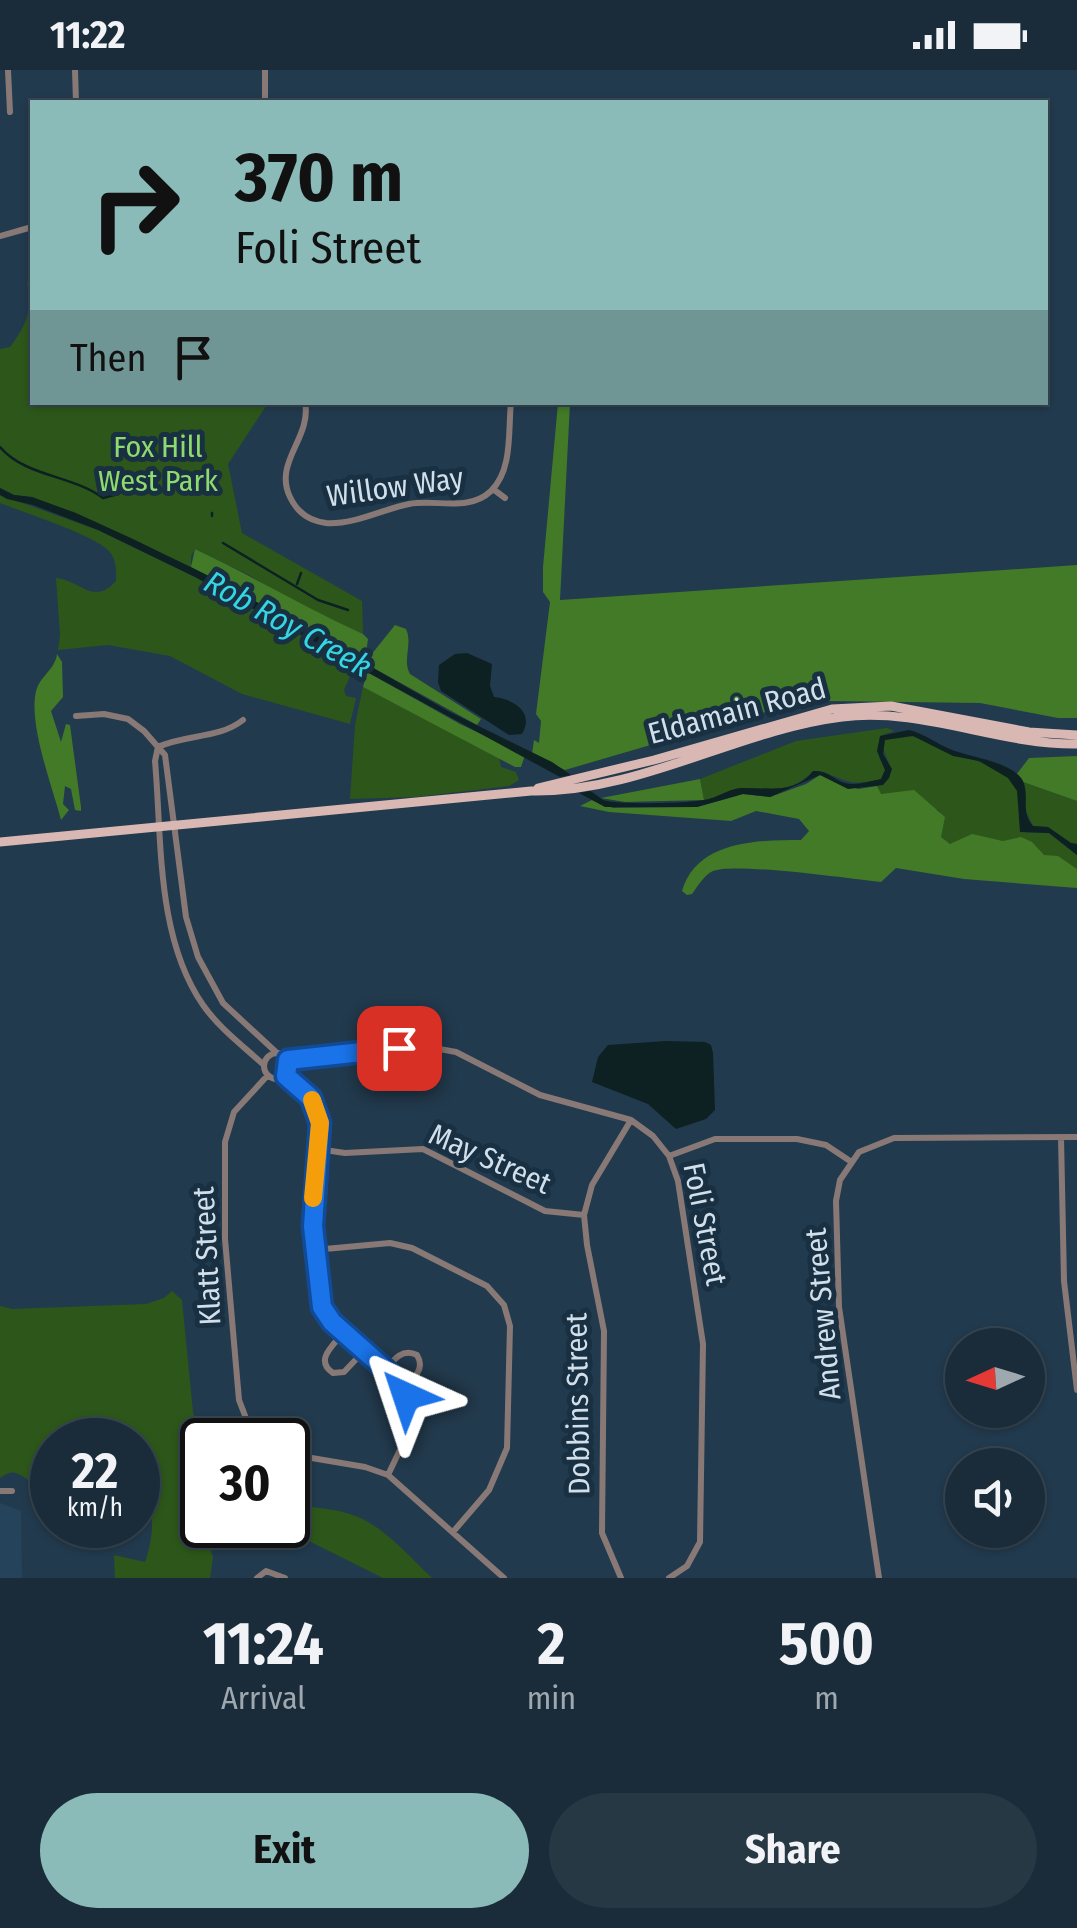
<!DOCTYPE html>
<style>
:root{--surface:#1a2c3a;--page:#273845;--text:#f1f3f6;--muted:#9fa7af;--line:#384854;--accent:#8bbbb9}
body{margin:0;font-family:"Fira Sans Condensed",sans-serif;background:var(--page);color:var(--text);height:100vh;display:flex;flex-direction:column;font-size:38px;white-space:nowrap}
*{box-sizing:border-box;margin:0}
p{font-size:32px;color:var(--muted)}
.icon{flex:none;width:55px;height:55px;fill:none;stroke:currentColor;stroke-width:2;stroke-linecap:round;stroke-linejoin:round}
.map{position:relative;height:1508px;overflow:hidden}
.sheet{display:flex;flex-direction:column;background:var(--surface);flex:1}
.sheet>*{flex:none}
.guide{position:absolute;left:30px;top:30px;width:1018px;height:305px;border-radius:0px;box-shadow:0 2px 8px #0004,0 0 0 2px var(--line);background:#8bbbb9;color:#111;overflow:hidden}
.needle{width:65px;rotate:266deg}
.buttons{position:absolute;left:945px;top:1258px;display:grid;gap:20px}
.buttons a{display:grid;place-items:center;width:100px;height:100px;border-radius:50%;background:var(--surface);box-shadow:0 2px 8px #0004,0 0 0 2px var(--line);font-size:50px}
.speed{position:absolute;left:30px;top:1348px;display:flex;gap:20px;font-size:50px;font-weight:700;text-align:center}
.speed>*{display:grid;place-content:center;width:130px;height:130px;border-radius:50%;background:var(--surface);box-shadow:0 2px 8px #0004,0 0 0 2px var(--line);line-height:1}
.speed small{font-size:25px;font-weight:400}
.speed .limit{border:5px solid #111;border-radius:15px;background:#fff;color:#111}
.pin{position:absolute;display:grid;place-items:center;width:85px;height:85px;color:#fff;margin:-42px;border-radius:20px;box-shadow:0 5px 15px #0006}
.me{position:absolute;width:110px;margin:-55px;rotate:318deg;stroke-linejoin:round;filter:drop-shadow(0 0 8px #0008)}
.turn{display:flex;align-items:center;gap:35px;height:210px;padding:0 40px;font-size:45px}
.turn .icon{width:130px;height:130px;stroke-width:2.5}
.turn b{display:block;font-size:70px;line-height:85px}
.then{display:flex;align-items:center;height:95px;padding:0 40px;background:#0003;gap:20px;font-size:38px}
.eta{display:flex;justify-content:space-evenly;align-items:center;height:170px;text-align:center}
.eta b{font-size:60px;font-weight:700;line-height:70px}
.cta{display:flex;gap:20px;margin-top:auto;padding:20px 40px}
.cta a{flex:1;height:115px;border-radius:60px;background:var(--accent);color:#111;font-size:40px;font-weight:700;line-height:115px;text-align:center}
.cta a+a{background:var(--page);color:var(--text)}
.status{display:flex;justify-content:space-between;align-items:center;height:70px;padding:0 50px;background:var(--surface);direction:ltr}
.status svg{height:28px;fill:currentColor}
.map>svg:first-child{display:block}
</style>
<div class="status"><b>11:22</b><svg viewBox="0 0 49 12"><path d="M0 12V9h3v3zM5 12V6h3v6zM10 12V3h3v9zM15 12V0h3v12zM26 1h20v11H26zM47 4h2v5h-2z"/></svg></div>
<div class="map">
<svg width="1077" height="1508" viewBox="0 0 1077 1508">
<rect width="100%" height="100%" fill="#223a4d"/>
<path fill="#25445c" d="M0,1433L21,1441L22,1508H0Z"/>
<path fill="#2d571a" d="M32,211V332L268,333L228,394L242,463L362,531L363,564L295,533L249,505L195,479L191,486V497L32,427L14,425L0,418V279L10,277C27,254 33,241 27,212Z
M0,425L98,460L195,507L355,595L344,620L346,626L356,628L350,654L242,624L170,586L108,575L58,580L60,565L56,508C82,511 93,536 116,511C116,501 117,490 109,481C96,466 23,442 0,433Z
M363,617L499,687L501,697L516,702L519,710L509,716L416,727L350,729L355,655Z
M887,658L894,661L880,666L879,687L885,700L881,709C843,719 845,705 813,701C790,728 737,724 704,730L700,709L796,671Z
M905,665C920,666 929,675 942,680C965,689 1008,694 1018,721C1021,732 1020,750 1021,762L1049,763L1077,785V799C1063,790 1057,789 1042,784C1003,771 992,763 950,774L941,767L940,741L895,723L880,724L877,716L889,708L891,699L882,675L885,670Z
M1023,712L1077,731V774L1071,773L1048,757L1033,756L1024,737Z
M172,1221L182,1230L193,1342L202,1373V1455L213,1487L210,1508H115L114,1485L145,1492C152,1471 159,1438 138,1424V1370H52V1413C47,1413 41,1415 36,1413C20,1408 17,1395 0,1408V1236L12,1239L146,1234L164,1228Z
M288,1435C311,1437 336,1438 358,1447C385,1458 411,1488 432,1508H383L289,1461L244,1455H288Z"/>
<path fill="#427a28" d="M558,333H570L560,530L1077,495V648H1058L980,633L829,631L760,643L565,700L532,684L534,670L539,673L541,651L536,644L550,532L543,522V497Z
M195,479C252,506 306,538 363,564L368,569L365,591L191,497Z
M395,555L406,559C413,574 402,590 410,604L481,649L477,655L368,595L371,585Z
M57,584L62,592L63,627L51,641L61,672L66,654L70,655L81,737V741L75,740L71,719L65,716L63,734L69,740L61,750C54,721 26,650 37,618C42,605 55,599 57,584Z
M367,602L460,654L525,685L521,697H515L363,617Z
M1077,686V731L1023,712L1016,705L1029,688Z
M820,705L858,719L877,716L881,724L914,720L945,747L941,767L950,774L972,764L1003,771L1021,767L1032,772L1044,785L1058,786L1077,799V818L964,809L896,798L881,812C851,809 734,792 713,801C704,805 697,817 692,824L687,825L682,821C697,770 759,770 801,770L809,761L799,749L756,741L731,751L609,742L580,736L592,730L613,738L697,737L743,724L770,727L806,714Z
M700,709L704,730L625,732L601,728Z"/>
<path fill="#0d2022" d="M0,418L14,425L32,427L76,443L133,469L209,506L365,591L364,599L195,507L98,460L33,435L7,429L0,425Z
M467,583L492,594L490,616L494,627C513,629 535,642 522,664L509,665L441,621L438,612L439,595L455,584Z
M368,595L448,641L552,692L571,705L560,707L367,602Z
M909,660C925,664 937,674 952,680C970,687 1013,692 1023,711C1030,727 1020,741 1033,756L1048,757L1071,773L1077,774V785L1049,763L1020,762L1017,721L1008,708L979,691L953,686L913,666L885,670L883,684L892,699L889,708L883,715L848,719L820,705L770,727L743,724L697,737H605L579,723L590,721C591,721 602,729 603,730C617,735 697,734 712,728C721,725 730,719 741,718C766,717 795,725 813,701C828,700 832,709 845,713C856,716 870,711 881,709L885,700L877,681L880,666Z
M666,971L705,972L711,975L713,983L715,1040L706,1049L676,1059L648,1034L592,1012L598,987L608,975Z"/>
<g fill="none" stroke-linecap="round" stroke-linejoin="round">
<path stroke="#0d2022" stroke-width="2.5" d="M0,377C26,407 72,405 103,428L118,424L135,409
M212,446V443
M223,473L318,530L348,540
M297,514L301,503"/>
<path stroke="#897976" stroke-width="6" d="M8,0L10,42
M75,0L76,32
M265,32V0
M0,166L32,157
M305,332C312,368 273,392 290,427C297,442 310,451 326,453C354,455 383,439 409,434C437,429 469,442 491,421C513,400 508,360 511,332
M493,419L505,428
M76,646L104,644L128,649L144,661L165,685L186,847L198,887L223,933L277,983
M158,677L155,691C162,770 156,867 203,935C219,958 243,976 264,995
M158,677C186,664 219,669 243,650
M264 996a13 13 0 1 1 26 0a13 13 0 1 1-26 0Z
M289,990L423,976L456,982L540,1025L631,1050L653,1066L669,1086L678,1111L703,1274L700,1472L687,1496L669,1508
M286,1006L311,1028L320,1053L313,1145L322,1237L332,1252L394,1307L406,1326L408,1363L388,1405
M1061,1067L1064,1211L1077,1320
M318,1079L345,1083L423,1079L545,1141L584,1145
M669,1086L715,1069H797L826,1075L850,1091
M314,1180L390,1173L412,1178L487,1216L504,1235L510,1256L507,1378L489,1420L453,1462
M343,1263C333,1276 314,1290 333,1303L344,1302L364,1281
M386,1299C394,1289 403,1278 417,1285C426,1300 413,1309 402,1317
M266,1370L249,1356L239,1330L225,1169V1072L234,1042L268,1005
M288,1384L365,1397L388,1405L504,1508
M0,1421H12
M257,1508L266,1501L285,1508
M621,1508L602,1463L604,1261L587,1175L584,1145L592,1115L631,1050
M879,1508L839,1237L836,1131L840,1110L859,1082L894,1068L1077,1067"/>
<path stroke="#d9b8b4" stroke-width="9" d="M538,718L654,690L832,639L891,636L1029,662L1077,665
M0,772L531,721C639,723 737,660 842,647C923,637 997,675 1077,674"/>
</g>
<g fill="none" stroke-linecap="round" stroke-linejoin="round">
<g stroke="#114b97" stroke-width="25">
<path id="route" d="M399,978L288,990L286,1006L311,1028L320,1053L313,1156L322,1237L332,1252L394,1307L406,1326"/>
</g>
<use href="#route" stroke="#1a73e8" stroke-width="18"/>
<path stroke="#f59e0b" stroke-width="18" d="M312,1030L320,1053L313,1128"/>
</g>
<g text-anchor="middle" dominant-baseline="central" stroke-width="10" stroke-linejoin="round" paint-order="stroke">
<g font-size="30" fill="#8fda6f" stroke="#183042">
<text x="158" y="377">Fox Hill<tspan x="158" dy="34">West Park</tspan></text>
</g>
<g font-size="30" fill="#d1dfeb" stroke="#183042">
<text transform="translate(395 417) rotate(-8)">Willow Way</text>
<text transform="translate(737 641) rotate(-15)">Eldamain Road</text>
<text transform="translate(490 1089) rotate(24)">May Street</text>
<text transform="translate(705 1154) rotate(79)">Foli Street</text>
<text transform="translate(207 1186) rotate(-93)">Klatt Street</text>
<text transform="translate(823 1244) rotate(-95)">Andrew Street</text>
<text transform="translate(578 1334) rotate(-91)">Dobbins Street</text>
</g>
<g font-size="32" font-style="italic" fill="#35d6e4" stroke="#183042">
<text transform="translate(288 554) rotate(29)">Rob Roy Creek</text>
</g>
</g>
</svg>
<div class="buttons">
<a><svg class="needle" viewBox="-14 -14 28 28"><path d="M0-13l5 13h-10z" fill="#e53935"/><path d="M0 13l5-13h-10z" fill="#9fa7af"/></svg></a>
<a><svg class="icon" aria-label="sound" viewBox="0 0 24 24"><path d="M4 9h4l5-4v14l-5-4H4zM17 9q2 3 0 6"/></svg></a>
</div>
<div class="speed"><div>22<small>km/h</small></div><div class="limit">30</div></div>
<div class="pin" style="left:399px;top:978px;background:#d93025"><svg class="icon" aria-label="arrive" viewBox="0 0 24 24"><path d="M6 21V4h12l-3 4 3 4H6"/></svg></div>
<svg class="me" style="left:406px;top:1326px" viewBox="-20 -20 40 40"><path d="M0-17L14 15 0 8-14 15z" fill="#1a73e8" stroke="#fff" stroke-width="4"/></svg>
<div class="guide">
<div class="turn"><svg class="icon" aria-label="right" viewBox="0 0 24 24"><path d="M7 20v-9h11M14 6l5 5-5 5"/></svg><div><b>370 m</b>Foli Street</div></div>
<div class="then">Then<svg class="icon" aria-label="arrive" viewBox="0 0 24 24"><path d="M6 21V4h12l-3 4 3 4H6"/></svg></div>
</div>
</div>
<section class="sheet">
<div class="eta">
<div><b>11:24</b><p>Arrival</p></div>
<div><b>2</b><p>min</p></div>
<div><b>500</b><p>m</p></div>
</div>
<div class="cta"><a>Exit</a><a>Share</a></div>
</section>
